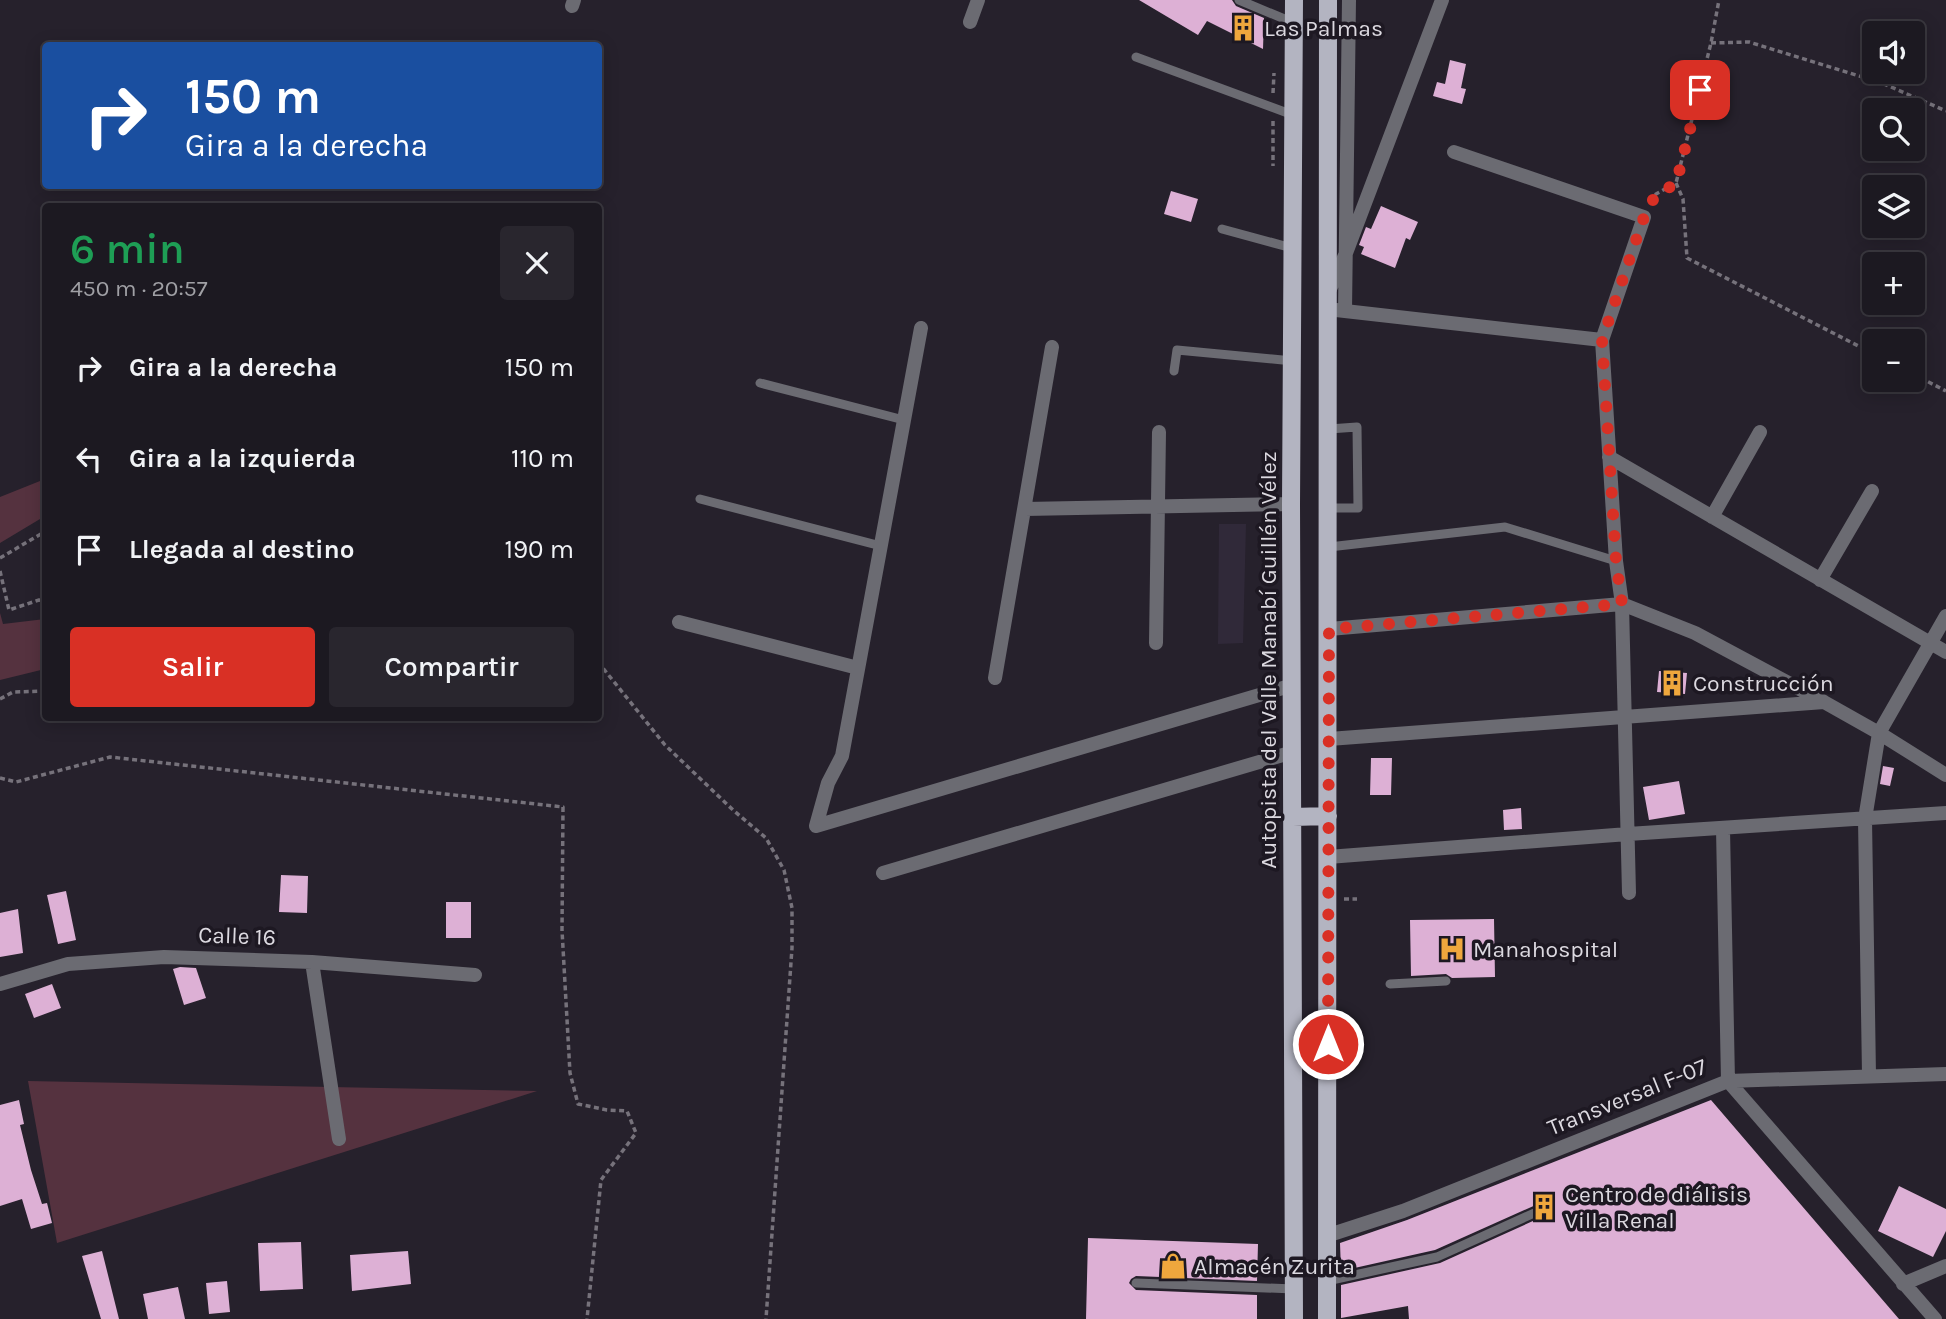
<!DOCTYPE html>
<html lang="es">
<meta charset="utf-8">
<style>
:root{--surface:#1c1921;--page:#29262e;--text:#f1f3f6;--muted:#a0a0a5;--line:#3a383f;--accent:#d93025}
body{margin:0;font-family:Karla,sans-serif;background:var(--page);color:var(--text);height:100vh;display:flex;flex-direction:column;font-size:26px;white-space:nowrap}
*{box-sizing:border-box;margin:0}
p{font-size:23px;color:var(--muted)}
.icon{flex:none;width:38px;height:38px;fill:none;stroke:currentColor;stroke-width:2;stroke-linecap:round;stroke-linejoin:round}
.map{position:relative;flex:1;overflow:hidden}
.details{position:absolute;left:42px;top:203px;width:560px;height:518px;display:flex;flex-direction:column;background:var(--surface);border-radius:7px;box-shadow:0 4px 18px #0003,0 0 0 2px var(--line)}
.details>*{flex:none}
.hud{position:absolute;left:42px;top:42px;width:560px;height:147px;border-radius:7px;box-shadow:0 4px 18px #0003,0 0 0 2px var(--line);background:#1a4fa0;color:#fff;overflow:hidden}
.fabs{position:absolute;left:1862px;top:21px;display:grid;gap:14px}
.fabs a{display:grid;place-items:center;width:63px;height:63px;border-radius:7px;background:var(--surface);box-shadow:0 4px 18px #0003,0 0 0 2px var(--line);font-size:35px}
.pin{position:absolute;display:grid;place-items:center;width:60px;height:60px;color:#fff;margin:-30px;border-radius:14px;box-shadow:0 4px 10px #0006}
.me{position:absolute;width:77px;margin:-38px;rotate:0deg;stroke-linejoin:round;filter:drop-shadow(0 0 5px #0008)}
.turn{display:flex;align-items:center;gap:24px;height:147px;padding:0 28px;font-size:32px}
.turn .icon{width:91px;height:91px;stroke-width:2.5}
.turn b{display:block;font-size:49px;line-height:60px}
.round{display:grid;place-items:center;flex:none;width:74px;height:74px;border-radius:7px;background:var(--page)}
.summary{display:flex;align-items:center;justify-content:space-between;height:119px;padding:0 28px}
h1{font-size:42px;font-weight:600;line-height:52px;color:#1e9e55}
.button{display:flex;gap:14px;margin-top:auto;padding:14px 28px}
.button a{flex:1;height:80px;border-radius:7px;background:var(--accent);color:#fff;font-size:28px;font-weight:600;line-height:80px;text-align:center}
.button a+a{background:var(--page);color:var(--text)}
ul{padding:0;list-style:none}
li{display:flex;align-items:center;gap:21px;height:91px;padding:0 28px}
li div{flex:1}
li b{display:block;font-size:26px}
li em{font-style:normal}
.map>svg:first-child{display:block}
</style>
<div class="map">
<svg width="1946" height="1319" viewBox="0 0 1946 1319">
<rect width="100%" height="100%" fill="#26212c"/>
<path fill="#302939" d="M1219,524H1246L1243,643L1218,644Z"/>
<path fill="#55323f" d="M45,479V516L0,543V497Z
M0,613L3,624L45,619V669L0,680Z
M28,1081L537,1091L57,1243Z"/>
<path fill="#ddb0d5" d="M1139,0H1232L1236,6L1264,18L1263,49L1207,21L1198,35Z
M1450,60L1466,64L1461,88L1466,89L1462,104L1433,96L1437,82L1445,84Z
M1171,191L1198,199L1191,222L1164,214Z
M1381,206L1418,222L1410,240L1406,238L1395,268L1361,254L1364,247L1359,245L1366,227L1371,229Z
M1659,671L1687,673L1685,694L1657,692Z
M1371,758H1392L1391,795H1370Z
M1883,766L1894,768L1890,786L1880,784Z
M1679,781L1685,814L1649,820L1643,787Z
M1521,808L1522,829L1504,830L1503,810Z
M281,875L308,876L307,913L279,912Z
M66,891L76,940L58,944L47,895Z
M446,902H471V938H446Z
M18,909L23,953L0,957V913Z
M1494,919L1495,977L1452,978L1446,974L1411,976L1410,920Z
M180,967L196,968L206,998L184,1005L173,969Z
M52,984L61,1008L34,1018L25,994Z
M19,1100L24,1124L20,1125L31,1170L42,1204L47,1203L52,1223L31,1229L22,1199L0,1206V1105Z
M1711,1100L1899,1319H1409L1408,1306L1341,1318V1285L1440,1263L1544,1216L1548,1208L1544,1204H1538L1435,1250L1341,1271L1340,1243L1407,1220Z
M1899,1186L1946,1209V1231L1933,1257L1878,1231Z
M1088,1238L1258,1244L1257,1281L1136,1276L1131,1279L1129,1283L1136,1290L1257,1295V1319H1086Z
M301,1242L303,1289L260,1291L258,1243Z
M102,1251L119,1319H101L82,1256Z
M408,1251L411,1284L352,1291L350,1255Z
M227,1281L230,1312L209,1314L206,1283Z
M178,1287L185,1319H148L143,1294Z"/>
<g fill="none" stroke-linecap="round" stroke-linejoin="round">
<path stroke="#76727b" stroke-width="3.5" stroke-dasharray="5 3.5" stroke-linecap="butt" d="M1711,43L1749,42L1882,83L1946,111
M1273,93L1274,73
M1273,121V166
M1676,183L1683,199L1687,258L1874,354
M1652,203L1656,194L1676,183L1711,43L1719,0
M1913,374L1946,391
M0,558L46,531
M0,571L9,610L39,600L46,602
M598,662L665,745L733,810L766,838L784,870L792,908V948L766,1319
M0,699L13,692L46,691
M0,778L16,782L110,757L563,807L562,930L570,1073L578,1104L607,1110L627,1111L636,1133L601,1180L587,1319
M1344,899H1357"/>
<path stroke="#6b6b72" stroke-width="9" d="M1239,0L1294,23
M1136,57L1293,115
M1222,229L1292,248
M1174,371L1177,350L1293,361
M760,383L904,420
M1329,429L1357,427L1358,508H1329
M700,499L881,546
M1329,547L1505,527L1616,561
M1390,984L1446,981
M1327,1281L1437,1257L1541,1210
M1136,1283L1294,1289"/>
<path stroke="#6b6b72" stroke-width="14" d="M572,6L574,0
M970,22L978,0
M1454,152L1644,217L1602,340L1616,561L1622,604L1629,893
M1330,289L1346,253L1442,0
M1336,310L1602,340
M1345,311L1349,0
M921,328L842,756L828,783L816,826L1293,685
M1609,457L1946,652
M1025,509L1291,504
M1712,517L1760,432
M1820,580L1872,491
M679,622L858,668
M1329,629L1622,604L1695,633L1824,702
M1156,643L1159,432
M995,678L1052,347
M1329,739L1824,702L1879,733L1946,775
M1723,829L1728,1081L1946,1074
M1328,857L1628,834L1946,813
M883,873L1293,752
M312,962L339,1139
M0,984L68,964L164,957L312,962L475,975
M1869,1075L1865,819L1879,733L1946,616
M1326,1236L1403,1211L1728,1081L1935,1319
M1903,1284L1946,1266"/>
<path stroke="#b3b4c1" stroke-width="18" d="M1293,817L1328,816
M1294,1319L1291,504L1294,0
M1327,1319L1328,0"/>
</g>
<g fill="none" stroke-linecap="round" stroke-linejoin="round">
<path stroke="#d93025" stroke-width="12" stroke-dasharray="0 21.6" d="M1328,1044L1329,629L1622,604L1616,561L1602,340L1644,217L1656,194L1676,184L1700,90"/>
</g>
<defs>
<g id="building-bare" transform="scale(2.1)"><path d="M-4-6H4V6H1V3H-1V6H-4ZM-2.5-4.3h1.7v1.8h-1.7ZM.8-4.3h1.7v1.8H.8ZM-2.5-1h1.7V.8h-1.7ZM.8-1h1.7V.8H.8Z" fill="#efa73d" stroke="#1d1822" stroke-width="2.5" paint-order="stroke"/></g>
<g id="hospital-bare" transform="scale(2.1)"><path d="M-5-5h3v3.5h4V-5h3V5h-3V1.5h-4V5h-3Z" fill="#efa73d" stroke="#1d1822" stroke-width="2.5" paint-order="stroke"/></g>
<g id="shop-bare" transform="scale(2.1)"><path d="M-5-2.5h2.3a2.7 3.5 0 0 1 5.4 0H5L5.5 6h-11ZM-1.5-2.5h3a1.5 2.3 0 0 0-3 0Z" fill="#efa73d" stroke="#1d1822" stroke-width="2.5" paint-order="stroke"/></g>
</defs>
<g fill-rule="evenodd">
<use href="#building-bare" x="1243" y="28"/>
<use href="#building-bare" x="1672" y="683"/>
<use href="#hospital-bare" x="1452" y="949"/>
<use href="#building-bare" x="1544" y="1207"/>
<use href="#shop-bare" x="1173" y="1266"/>
</g>
<g text-anchor="middle" dominant-baseline="central" stroke-width="7" stroke-linejoin="round" paint-order="stroke">
<g font-size="23" fill="#dcd9e0" stroke="#1d1822" text-anchor="start">
<text x="1264" y="28">Las Palmas</text>
<text x="1693" y="683">Construcción</text>
<text x="1473" y="949">Manahospital</text>
<text x="1565" y="1194">Centro de diálisis<tspan x="1565" dy="26">Villa Renal</tspan></text>
<text x="1194" y="1266">Almacén Zurita</text>
</g>
<g font-size="23" fill="#dcd9e0" stroke="#1d1822">
<text transform="translate(1268 660) rotate(-90)">Autopista del Valle Manabí Guillén Vélez</text>
<text transform="translate(237 936) rotate(2)">Calle 16</text>
<text transform="translate(1627 1097) rotate(-22)">Transversal F-07</text>
</g>
</g>
</svg>
<div class="fabs">
<a><svg class="icon" aria-label="sound" viewBox="0 0 24 24"><path d="M4 9h4l5-4v14l-5-4H4zM17 9q2 3 0 6"/></svg></a>
<a><svg class="icon" aria-label="search" viewBox="0 0 24 24"><circle cx="10" cy="10" r="6"/><path d="M15 15l6 6"/></svg></a>
<a><svg class="icon" aria-label="layers" viewBox="0 0 24 24"><path d="M12 4l9 5-9 5-9-5zM3 14l9 5 9-5"/></svg></a>
<a>+</a>
<a>−</a>
</div>
<div class="pin" style="left:1700px;top:90px;background:#d93025"><svg class="icon" aria-label="arrive" viewBox="0 0 24 24"><path d="M6 21V4h12l-3 4 3 4H6"/></svg></div>
<svg class="me" style="left:1328px;top:1044px" viewBox="-20 -20 40 40"><circle r="17" fill="#d93025" stroke="#fff" stroke-width="3"/><path d="M0-11L8 9 0 5-8 9z" fill="#fff"/></svg>
<div class="hud">
<div class="turn"><svg class="icon" aria-label="right" viewBox="0 0 24 24"><path d="M7 20v-9h11M14 6l5 5-5 5"/></svg><div><b>150 m</b>Gira a la derecha</div></div>
</div>
<section class="details">
<div class="summary"><div><h1>6 min</h1><p>450 m · 20:57</p></div><a class="round"><svg class="icon" aria-label="close" viewBox="0 0 24 24"><path d="M6 6l12 12M18 6L6 18"/></svg></a></div>
<ul>
<li><svg class="icon" aria-label="right" viewBox="0 0 24 24"><path d="M7 20v-9h11M14 6l5 5-5 5"/></svg><div><b>Gira a la derecha</b></div><em>150 m</em></li>
<li><svg class="icon" aria-label="left" viewBox="0 0 24 24"><path d="M17 20v-9H6M10 6l-5 5 5 5"/></svg><div><b>Gira a la izquierda</b></div><em>110 m</em></li>
<li><svg class="icon" aria-label="arrive" viewBox="0 0 24 24"><path d="M6 21V4h12l-3 4 3 4H6"/></svg><div><b>Llegada al destino</b></div><em>190 m</em></li>
</ul>
<div class="button"><a>Salir</a><a>Compartir</a></div>
</section>
</div>
